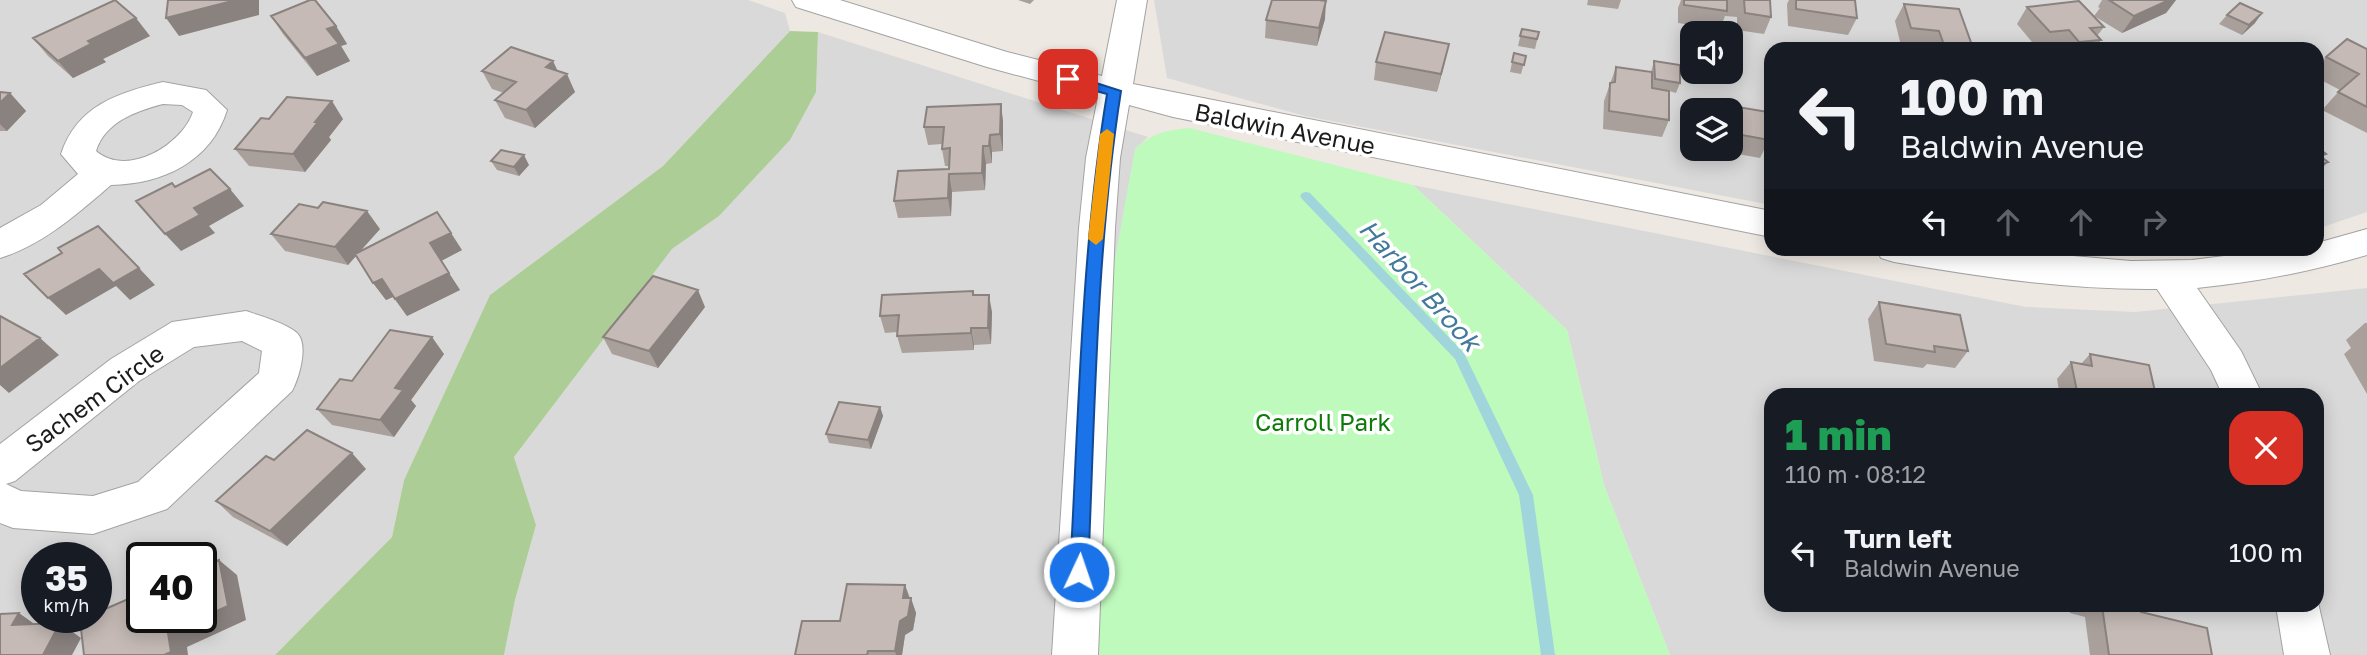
<!DOCTYPE html>
<meta charset="utf-8">
<style>
:root{--surface:#171b24;--page:#242831;--text:#f1f3f6;--muted:#9ea1a6}
body{margin:0;font-family:"Golos Text",sans-serif;background:var(--page);color:var(--text);height:100vh;display:flex;flex-direction:column;font-size:26px;white-space:nowrap}
*{box-sizing:border-box;margin:0}
p{font-size:23px;color:var(--muted)}
.icon{flex:none;width:38px;height:38px;fill:none;stroke:currentColor;stroke-width:2;stroke-linecap:round;stroke-linejoin:round}
.map{position:relative;flex:1;overflow:hidden}
.details{position:absolute;left:1764px;top:388px;width:560px;height:224px;display:flex;flex-direction:column;background:var(--surface);border-radius:21px;box-shadow:0 4px 18px #0003}
.details>*{flex:none}
.top-card{position:absolute;left:1764px;top:42px;width:560px;height:214px;border-radius:21px;box-shadow:0 4px 18px #0003;background:#171b24;color:var(--text);overflow:hidden}
.buttons{position:absolute;left:1680px;top:21px;display:grid;gap:14px}
.buttons a{display:grid;place-items:center;width:63px;height:63px;border-radius:14px;background:var(--surface);box-shadow:0 4px 18px #0003;font-size:35px}
.speed{position:absolute;left:21px;top:542px;display:flex;gap:14px;font-size:35px;font-weight:700;text-align:center}
.speed>*{display:grid;place-content:center;width:91px;height:91px;border-radius:50%;background:var(--surface);box-shadow:0 4px 18px #0003;line-height:1}
.speed small{font-size:18px;font-weight:400}
.speed .limit{border:4px solid #111;border-radius:10px;background:#fff;color:#111}
.pin{position:absolute;display:grid;place-items:center;width:60px;height:60px;color:#fff;margin:-30px;border-radius:14px;box-shadow:0 4px 10px #0006}
.me{position:absolute;width:77px;margin:-38px;rotate:3deg;stroke-linejoin:round;filter:drop-shadow(0 0 5px #0008)}
.turn{display:flex;align-items:center;gap:24px;height:147px;padding:0 21px;font-size:32px}
.turn .icon{width:91px;height:91px;stroke-width:2.5}
.turn b{display:block;font-size:49px;line-height:60px}
.lanes{display:flex;align-items:center;height:66px;padding:0 21px;background:#0003;justify-content:center;gap:35px;direction:ltr}
.lanes .off{opacity:.35}
.round{display:grid;place-items:center;flex:none;width:74px;height:74px;border-radius:21px;background:var(--page)}
.head{display:flex;align-items:center;justify-content:space-between;height:119px;padding:0 21px}
h1{font-size:42px;font-weight:800;line-height:52px;color:#1e9e55}
ul{padding:0;list-style:none}
li{display:flex;align-items:center;gap:21px;height:91px;padding:0 21px}
li div{flex:1}
li b{display:block;font-size:26px}
li em{font-style:normal}
.map>svg:first-child{display:block}
</style>
<div class="map">
<svg width="2367" height="655" viewBox="0 0 2367 655">
<rect width="100%" height="100%" fill="#eee8e2"/>
<path fill="#dad9d9" fill-rule="evenodd" d="M0,0H748L785,13L790,31L663,166L490,295L404,480L392,537L275,655H0ZM37,558H96V618H37ZM142,558H201V618H142Z
M1154,0H2367V212L2317,229V49H1771V205L1305,116L1167,78ZM1692,33H1731V72H1692ZM1692,110H1731V149H1692Z
M818,32L1148,137L1135,149L1087,655H504L515,600L536,525L514,457L672,249L719,216L816,92Z
M1413,185L2026,307L2135,312L2367,288V655H1670L1604,485L1567,330ZM1771,396H2317V606H1771Z
M2020,249H2203L2079,258Z"/>
<path fill="#acce96" d="M790,31L818,32L816,92L790,140L719,216L672,249L514,457L536,525L515,600L504,655H275L392,537L404,480L490,295L663,166Z"/>
<path fill="#bffabd" d="M1190,128L1413,185L1567,330L1604,485L1670,655H1056L1063,545L1135,149C1152,133 1167,130 1190,128Z"/>
<g fill="none" stroke-linecap="round" stroke-linejoin="round">
<path fill="#a1d5dc" fill-rule="evenodd" d="M1306,192L1310,193L1464,353L1533,495L1555,655H1541L1519,495L1455,359L1302,199L1300,196L1302,193Z"/>
<g stroke="#a3a3a3" stroke-width="2">
<path id="minor" d="M792,0H840L1007,52L1102,76L1117,0H1147L1133,84L1771,211V237L1173,117L1129,105L1120,158L1115,228L1098,655H1052L1079,228L1086,158L1098,97L987,67L796,7Z
M163,82L206,90L227,110C211,162 162,184 111,185C78,213 43,245 0,258V228L41,205L78,174L61,154C77,106 117,93 163,82ZM163,104L182,105L193,112C182,145 127,178 96,151C105,122 136,111 163,104Z
M2367,229V255C2310,272 2256,282 2197,288L2241,351L2263,396H2223L2211,370L2157,289C2069,290 1981,277 1894,262L1881,258L1876,248H1980L2131,261L2192,260L2288,248H2317V243Z
M246,311C260,316 286,323 297,333C309,345 299,378 292,391L167,509L93,534L13,528L0,523V444L111,359L172,322ZM242,341L262,351L259,373L138,482L93,496L21,491L6,484L15,481L139,381L194,347Z
M2317,598L2330,655H2284L2276,606H2317Z"/>
</g>
<use href="#minor" fill="#fff" fill-rule="evenodd"/>
</g>
<path fill="#a9a09c" d="M1018,0H1034L1030,4Z
M1588,0H1621L1618,9L1587,5Z
M1681,0H1770L1771,17L1764,34L1737,30V17L1725,16L1720,29L1678,23V8Z
M1789,0H1855L1857,18L1848,35L1788,26L1787,4Z
M2102,0H2176L2166,13L2122,33L2094,16L2100,8L2098,7Z
M1904,4L1973,48L1972,49H1930L1901,46L1895,21Z
M2027,7L2104,27L2097,36L2101,40L2095,49L2037,48L2017,24Z
M2227,15L2255,23L2242,35L2219,24Z
M271,16L336,26L347,44L341,46L350,61L317,76L283,34Z
M1325,19L1317,46L1265,38L1266,20Z
M1522,29L1539,32L1535,49L1518,46Z
M150,36L103,59L106,62L73,78L48,56L33,38Z
M2367,49V133L2322,110L2340,90L2317,78V68L2326,57Z
M1514,53L1526,56L1521,74L1510,72Z
M1445,61L1437,92L1374,80L1376,62Z
M1654,61L1680,83L1676,93L1669,91V120L1662,137L1603,129L1604,101L1616,67L1651,72Z
M482,71H558L575,92L535,128L505,118L495,100L504,93L492,89Z
M0,92L10,93L26,111L7,131H0Z
M1714,103L1768,112L1769,140L1760,158L1710,149H1731V110H1711Z
M1001,104L1003,122V151L992,152V163L986,164L985,190L952,192L951,216L898,218L894,201L949,169V166H945L942,149V144L928,145L924,127Z
M269,119H343L329,137L331,140L305,172L249,166L235,149Z
M491,161L529,165L519,176L497,170Z
M380,229L358,253L462,250L441,261L460,290L407,316L393,297L386,300L373,283L356,256L348,265L285,251L271,234Z
M973,291L974,295L992,312L991,344L974,345V350L902,353L897,336L898,332L885,333L880,316Z
M1879,302L1968,351L1955,368L1927,364L1923,368L1874,361L1868,319Z
M705,307L658,368L612,354L603,337Z
M2365,323H2367V394L2344,354L2351,348L2346,340Z
M444,354L411,400L416,406L394,437L332,425L317,409L352,381Z
M2090,354L2156,396H2060L2057,379L2071,362L2081,364Z
M880,407L883,416L871,449L829,443L826,434Z
M366,469L287,546L233,517L216,501Z
M905,585L916,613L913,630L905,635L902,655H795L840,621Z
M2069,606H2140L2141,612L2212,655H2090L2085,617L2070,613Z"/>
<path fill="#8a827f" d="M236,0H259V15L179,36L166,18Z
M2169,0H2176L2166,13L2122,33L2134,16Z
M1326,1L1325,19L1317,46L1319,28Z
M2262,13L2255,23L2242,35L2249,25Z
M136,18L150,36L103,59L106,62L73,78L58,61L88,41Z
M336,26L347,44L341,46L350,61L317,76L305,58L327,29Z
M1449,44L1445,61L1437,92L1441,74Z
M553,61L561,78L546,67Z
M567,74L575,92L535,128L526,110Z
M10,93L26,111L7,131L0,124V103Z
M332,101L343,119L329,137L331,140L305,172L293,154L315,122Z
M1001,104L1003,122V151L1000,134Z
M990,135L992,152V163L989,146Z
M983,146L986,164L985,190L982,173Z
M524,155L529,165L519,176L514,167Z
M2328,162L2317,173V165Z
M949,174L952,192L951,216L948,198Z
M230,189L244,206L209,226L215,233L181,251L165,234L194,208Z
M367,211L380,229L348,265L335,247Z
M451,233L462,250L441,261L460,290L407,316L395,299L430,243Z
M139,268L155,285L130,300L113,283Z
M99,269L116,286L66,315L48,298Z
M382,279L395,296L386,300L373,283Z
M698,290L705,307L658,368L649,351Z
M989,295L992,312L991,344L988,328Z
M971,328L974,345V350L971,333Z
M432,337L444,354L411,400L416,406L394,437L380,420L395,388Z
M40,338L59,355L9,393L0,385V368Z
M880,407L883,416L871,449L868,440Z
M352,453L366,469L287,546L270,531Z
M219,560L237,575L246,620L187,647L188,655H164L168,633Z
M905,585L910,600L903,598Z
M911,598L916,613L913,630L905,635L902,655H896L895,651L900,621Z
M19,613L40,628L12,625Z
M60,623L81,638L72,655H43Z"/>
<path fill="#c5bab5" stroke="#8a827f" stroke-width="2" d="M115,0L136,18L88,41L91,44L58,61L33,38Z
M168,0H236L166,18Z
M310,0H315L336,26L327,29L339,44L305,58L271,16Z
M1272,0H1319L1326,1L1319,28L1266,20Z
M1684,0H1727V11L1684,5Z
M1744,0H1770L1771,17L1745,13Z
M1796,0H1855L1857,18L1796,9Z
M2109,0H2169L2134,16Z
M2079,1L2104,27L2090,28L2101,40L2079,42L2069,30L2050,32L2027,7Z
M2240,3L2262,13L2249,25L2227,15Z
M1904,4L1959,9L1973,48L1944,45L1939,31L1911,28Z
M1522,29L1539,32L1537,39L1520,36Z
M1385,32L1449,44L1441,74L1376,62Z
M2347,39L2367,49V107L2338,92L2359,74L2326,57Z
M2160,44L2167,49H2143Z
M511,47L553,61L546,67L567,74L526,110L495,100L516,82L482,71Z
M2048,47L2050,49H2028Z
M1514,53L1526,56L1524,65L1512,62Z
M1654,61L1680,65V83L1655,79Z
M1616,67L1652,72V88L1669,91V120L1609,111L1610,83L1615,82Z
M0,92L10,93L0,103Z
M287,97L332,101L315,122H318L293,154L235,149L261,118L269,119Z
M1714,103L1768,112L1769,140L1731,133V110H1713Z
M1001,104L1000,134L990,135L989,146H983L982,173L949,174L948,198L894,201L898,171L949,169L950,148L942,149L944,127H924L927,107Z
M2317,147L2326,154L2320,156L2328,162L2317,165Z
M501,150L524,155L514,167L491,161Z
M210,169L230,189L194,208L200,215L165,234L136,201L172,183L175,187Z
M323,202L367,211L335,247L271,234L299,204L318,208Z
M437,212L451,233L430,243L449,273L395,299L382,279L373,283L355,254Z
M98,226L139,268L113,283L99,269L48,298L24,274L62,253L58,248Z
M653,276L698,290L649,351L603,337Z
M973,291V295H989L988,328H971V333L897,336L899,315L880,316L882,295Z
M1879,302L1960,315L1968,351L1934,346L1935,352L1886,344Z
M0,316L40,338L0,368Z
M390,330L432,337L395,388L403,390L380,420L317,409L340,379L352,381Z
M2090,354L2149,365L2156,396H2078L2071,362L2092,366Z
M839,402L880,407L868,440L826,434Z
M307,430L352,453L270,531L216,501L266,456L274,460Z
M219,560L228,606L201,618V568Z
M847,584L905,585L903,598H911L908,616L900,621L895,651H868L867,655H795L802,621H840Z
M142,593V618H201L168,633L171,652L164,655H84L80,620L85,618H96V613Z
M2102,606H2140L2141,612L2207,628L2212,655H2109Z
M19,613L12,625L60,623L43,655H0V614Z"/>
<path fill="#1a73e8" stroke="#114b97" stroke-width="2" d="M1068,74L1121,91C1096,250 1095,412 1088,572L1085,578L1079,580L1072,578L1070,572C1079,413 1081,251 1107,94L1063,82L1061,79Z"/>
<path fill="#f59e0b" d="M1107,129L1114,134L1103,239L1096,245L1088,239L1100,134Z"/>
<g text-anchor="middle" dominant-baseline="central" stroke-width="7" stroke-linejoin="round" paint-order="stroke">
<g font-size="24" fill="#1c1c1c" stroke="#fff">
<text transform="translate(1285 128) rotate(11)">Baldwin Avenue</text>
<text transform="translate(94 398) rotate(-36)">Sachem Circle</text>
</g>
<g font-size="24" fill="#0d7a0a" stroke="#fff">
<text x="1323" y="421">Carroll Park</text>
</g>
<g font-size="26" font-style="italic" fill="#42799c" stroke="#fff">
<text transform="translate(1420 285) rotate(48)">Harbor Brook</text>
</g>
</g>
</svg>
<div class="buttons">
<a><svg class="icon" aria-label="sound" viewBox="0 0 24 24"><path d="M4 9h4l5-4v14l-5-4H4zM17 9q2 3 0 6"/></svg></a>
<a><svg class="icon" aria-label="layers" viewBox="0 0 24 24"><path d="M12 4l9 5-9 5-9-5zM3 14l9 5 9-5"/></svg></a>
</div>
<div class="speed"><div>35<small>km/h</small></div><div class="limit">40</div></div>
<div class="pin" style="left:1068px;top:79px;background:#d93025"><svg class="icon" aria-label="arrive" viewBox="0 0 24 24"><path d="M6 21V4h12l-3 4 3 4H6"/></svg></div>
<svg class="me" style="left:1079px;top:572px" viewBox="-20 -20 40 40"><circle r="17" fill="#1a73e8" stroke="#fff" stroke-width="3"/><path d="M0-11L8 9 0 5-8 9z" fill="#fff"/></svg>
<div class="top-card">
<div class="turn"><svg class="icon" aria-label="left" viewBox="0 0 24 24"><path d="M17 20v-9H6M10 6l-5 5 5 5"/></svg><div><b>100 m</b>Baldwin Avenue</div></div>
<div class="lanes"><svg class="icon" aria-label="left" viewBox="0 0 24 24"><path d="M17 20v-9H6M10 6l-5 5 5 5"/></svg><svg class="icon off" aria-label="ahead" viewBox="0 0 24 24"><path d="M12 20V5M6 11l6-6 6 6"/></svg><svg class="icon off" aria-label="ahead" viewBox="0 0 24 24"><path d="M12 20V5M6 11l6-6 6 6"/></svg><svg class="icon off" aria-label="right" viewBox="0 0 24 24"><path d="M7 20v-9h11M14 6l5 5-5 5"/></svg></div>
</div>
<section class="details">
<div class="head"><div><h1>1 min</h1><p>110 m · 08:12</p></div><a class="round" style="background:#d93025;color:#fff"><svg class="icon" aria-label="close" viewBox="0 0 24 24"><path d="M6 6l12 12M18 6L6 18"/></svg></a></div>
<ul>
<li><svg class="icon" aria-label="left" viewBox="0 0 24 24"><path d="M17 20v-9H6M10 6l-5 5 5 5"/></svg><div><b>Turn left</b><p>Baldwin Avenue</p></div><em>100 m</em></li>
</ul>
</section>
</div>
